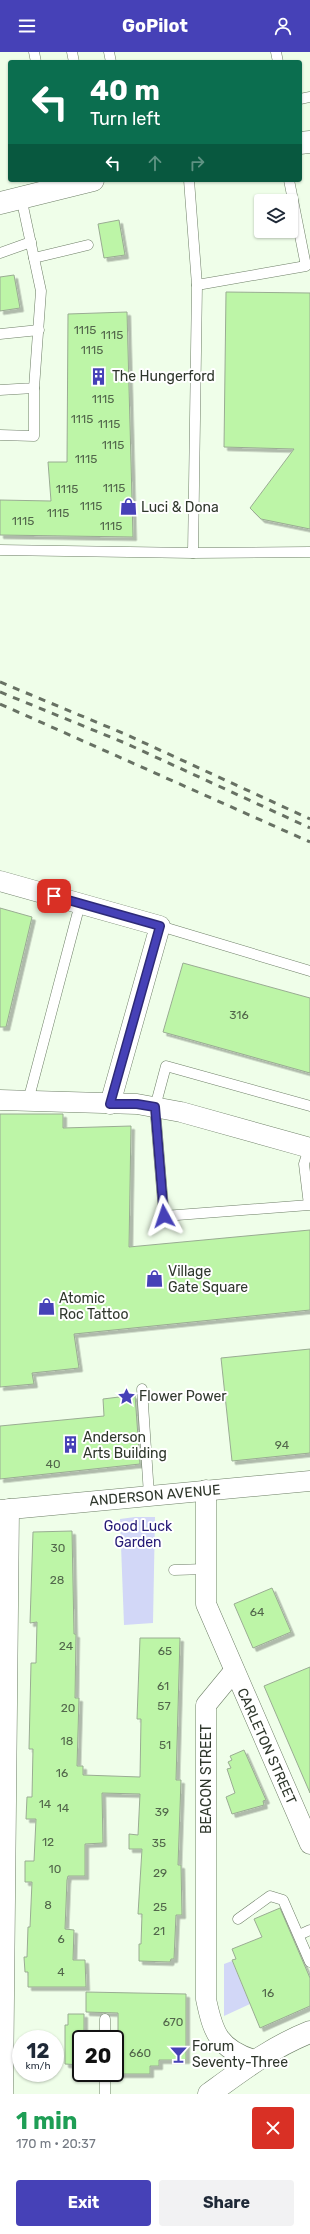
<!DOCTYPE html>
<meta charset="utf-8">
<style>
:root{--surface:#fff;--page:#f2f2f3;--text:#1f2937;--muted:#747a83;--accent:#4641b7}
body{margin:0;font-family:Rubik,sans-serif;background:var(--page);color:var(--text);height:100vh;display:flex;flex-direction:column;font-size:15px;white-space:nowrap}
*{box-sizing:border-box;margin:0}
p{font-size:13px;color:var(--muted)}
.icon{flex:none;width:22px;height:22px;fill:none;stroke:currentColor;stroke-width:2;stroke-linecap:round;stroke-linejoin:round}
.map{position:relative;height:2042px;overflow:hidden}
.details{display:flex;flex-direction:column;background:var(--surface);flex:1}
.details>*{flex:none}
.hud{position:absolute;left:8px;top:8px;width:294px;height:122px;border-radius:4px;box-shadow:0 1px 3px #0004;background:#0b6e4f;color:#fff;overflow:hidden}
.fabs{position:absolute;left:254px;top:142px;display:grid;gap:8px}
.fabs a{display:grid;place-items:center;width:44px;height:44px;border-radius:4px;background:var(--surface);box-shadow:0 1px 3px #0004;font-size:20px}
.speed{position:absolute;left:12px;top:1978px;display:flex;gap:8px;font-size:20px;font-weight:700;text-align:center}
.speed>*{display:grid;place-content:center;width:52px;height:52px;border-radius:50%;background:var(--surface);box-shadow:0 1px 3px #0004;line-height:1}
.speed small{font-size:10px;font-weight:400}
.speed .limit{border:2px solid #111;border-radius:6px;background:#fff;color:#111}
.pin{position:absolute;display:grid;place-items:center;width:34px;height:34px;color:#fff;margin:-17px;border-radius:8px;box-shadow:0 2px 6px #0006}
.me{position:absolute;width:44px;margin:-22px;rotate:355deg;stroke-linejoin:round;filter:drop-shadow(0 0 3px #0008)}
.turn{display:flex;align-items:center;gap:14px;height:84px;padding:0 16px;font-size:18px}
.turn .icon{width:52px;height:52px;stroke-width:2.5}
.turn b{display:block;font-size:28px;line-height:34px}
.lanes{display:flex;align-items:center;height:38px;padding:0 16px;background:#0003;justify-content:center;gap:20px;direction:ltr}
.lanes .off{opacity:.35}
.round{display:grid;place-items:center;flex:none;width:42px;height:42px;border-radius:4px;background:var(--page)}
.overview{display:flex;align-items:center;justify-content:space-between;height:68px;padding:0 16px}
h1{font-size:24px;font-weight:700;line-height:30px;color:#1e9e55}
.button{display:flex;gap:8px;margin-top:auto;padding:8px 16px}
.button a{flex:1;height:46px;border-radius:4px;background:var(--accent);color:#fff;font-size:16px;font-weight:700;line-height:46px;text-align:center}
.button a+a{background:var(--page);color:var(--text)}
header{display:flex;justify-content:space-between;align-items:center;height:52px;padding:0 16px;background:var(--accent);color:#fff;font-size:18px;font-weight:700}
.map>svg:first-child{display:block}
.green{fill:#d2d7f7}
.building{fill:#bdf5a7;stroke:#9aac93;filter:url(#shadow)}
.lines{fill:none;stroke-linecap:round;stroke-linejoin:round}
.service-casing{stroke:#6e7f67;stroke-width:11}
.minor-casing{stroke:#6e7f67;stroke-width:21}
.secondary-casing{stroke:#6e7f67;stroke-width:23}
.primary-casing{stroke:#6e7f67;stroke-width:23}
.service{stroke:#fff;stroke-width:10}
.minor{stroke:#fff;stroke-width:20}
.secondary{stroke:#fff;stroke-width:22}
.primary{stroke:#fff;stroke-width:22}
.rail{stroke:#677163;stroke-width:3;stroke-dasharray:7 7;stroke-linecap:butt}
.route-casing{stroke:#2e2a77;stroke-width:10}
.route{stroke:#4641b7;stroke-width:7}
.labels{text-anchor:middle;stroke-width:4;stroke-linejoin:round;paint-order:stroke}
.number-label{font-size:12px;fill:#52664b}
.poi-label{font-size:14px;fill:#2f372c;stroke:#fff;text-anchor:start}
.street-label{font-size:14px;fill:#2f372c;stroke:#fff}
.park-label{font-size:14px;fill:#241975;stroke:#fff}
</style>
<header><svg class="icon" aria-label="menu" viewBox="0 0 24 24"><path d="M4 6h16M4 12h16M4 18h16"/></svg>GoPilot<svg class="icon" aria-label="person" viewBox="0 0 24 24"><circle cx="12" cy="8" r="4"/><path d="M4 21q1-7 8-7t8 7"/></svg></header>
<div class="map">
<svg width="310" height="2042" viewBox="0 0 310 2042">
<defs>
<filter id="shadow"><feDropShadow dx="3.5" dy="3.5" stdDeviation="0" flood-color="#0004"/></filter>
</defs>
<rect width="100%" height="100%" fill="#effee9"/>
<!-- green -->
<g class="green">
<polygon points="135,1465 155,1465 153,1571 124,1573 120,1467"/>
<polygon points="232,1909 250,1952 224,1964 224,1912"/>
</g>
<!-- building -->
<g class="building">
<polygon points="119,168 125,203 104,206 98,172"/>
<polygon points="14,223 20,256 0,259 0,225"/>
<polygon points="226,240 310,241 310,477 261,467 250,456 294,397 224,395"/>
<polygon points="127,260 133,485 0,483 0,448 51,449 48,410 67,410 68,262"/>
<polygon points="0,856 32,865 6,975 0,975"/>
<polygon points="183,911 310,946 310,1021 163,980"/>
<polygon points="0,1062 63,1062 63,1076 131,1074 129,1195 310,1178 310,1258 74,1282 79,1316 32,1321 34,1332 0,1335"/>
<polygon points="310,1297 310,1401 232,1409 221,1306"/>
<polygon points="135,1343 140,1412 0,1427 0,1374 104,1364 103,1347"/>
<polygon points="72,1479 74,1582 76,1582 75,1646 79,1646 77,1714 83,1714 83,1723 140,1725 141,1667 137,1667 140,1586 180,1586 176,1728 181,1728 178,1813 181,1813 182,1863 176,1863 174,1907 171,1907 170,1910 139,1909 139,1892 141,1892 142,1862 138,1862 142,1797 129,1797 129,1782 138,1783 140,1742 102,1741 103,1791 85,1792 85,1824 68,1824 67,1828 65,1877 74,1878 73,1908 85,1908 86,1935 28,1935 28,1920 25,1920 24,1905 27,1905 28,1875 30,1875 32,1830 25,1830 25,1809 34,1809 36,1767 26,1767 27,1745 32,1745 33,1697 29,1697 31,1611 36,1611 37,1570 30,1571 33,1480"/>
<polygon points="272,1536 291,1580 253,1596 234,1552"/>
<polygon points="310,1615 310,1741 264,1634"/>
<polygon points="244,1698 266,1748 263,1749 264,1753 232,1762 226,1745 235,1741 227,1717 231,1716 228,1710 232,1708 230,1704"/>
<polygon points="280,1856 310,1926 310,1954 260,1976 232,1908 236,1907 232,1897 262,1885 254,1867"/>
<polygon points="86,1940 186,1942 186,2008 159,2008 159,2014 150,2014 150,2022 118,2022 118,1961 86,1960"/>
<polygon points="68,1962 84,1962 84,1987 81,1987 81,2013 65,2012 65,1973 68,1973"/>
</g>
<g class="lines">
<defs>
<g id="service">
<polyline points="34,0 36,10"/>
<polyline points="72,0 74,10"/>
<polyline points="109,0 111,10"/>
<polyline points="276,0 278,10"/>
<polyline points="300,47 310,45"/>
<polyline points="189,128 197,233 306,214 289,128"/>
<polyline points="0,201 31,190"/>
<polyline points="34,206 88,193"/>
<polyline points="0,282 39,278"/>
<polyline points="0,338 34,336 41,239 21,145"/>
<polyline points="0,383 34,384 34,336"/>
<polyline points="0,498 193,501 197,233"/>
<polyline points="193,501 310,500"/>
<polyline points="160,874 310,919"/>
<polyline points="28,1049 80,852"/>
<polyline points="310,1093 304,1112 309,1153 164,1164 155,1055 166,1014 310,1054"/>
<polyline points="142,1337 149,1443"/>
<polyline points="174,1518 206,1517"/>
<polyline points="238,1867 270,1844 283,1848 310,1910"/>
<polyline points="299,1883 310,1878"/>
<polyline points="105,1987 105,1967"/>
<polyline points="105,2042 105,2021"/>
</g>
<g id="minor">
<polyline points="0,829 160,874 110,1052"/>
<polyline points="0,1048 137,1052 181,1060 310,1096"/>
<polyline points="206,1438 206,1552 310,1792"/>
<polyline points="0,1458 310,1429"/>
<path d="M234,1619L206,1653V1947C213,1981 219,1997 254,2008"/>
<polyline points="3,2042 9,1457"/>
</g>
<path id="secondary" d="M209,2042C242,2018 272,1995 310,1980"/>
<g id="primary">
<polyline points="300,91 310,90"/>
<polyline points="0,151 93,128"/>
</g>
</defs>
<!-- service casing -->
<use href="#service" class="service-casing"/>
<!-- minor casing -->
<use href="#minor" class="minor-casing"/>
<!-- secondary casing -->
<use href="#secondary" class="secondary-casing"/>
<!-- primary casing -->
<use href="#primary" class="primary-casing"/>
<!-- service -->
<use href="#service" class="service"/>
<!-- minor -->
<use href="#minor" class="minor"/>
<!-- secondary -->
<use href="#secondary" class="secondary"/>
<!-- primary -->
<use href="#primary" class="primary"/>
<!-- rail -->
<g class="rail">
<polyline points="0,630 125,682 310,767"/>
<polyline points="0,640 125,691 310,776"/>
<polyline points="0,652 310,790"/>
</g>
</g>
<g class="lines">
<defs>
<polyline id="route" points="54,844 160,874 110,1052 137,1052 155,1055 164,1164"/>
</defs>
<!-- route casing -->
<use href="#route" class="route-casing"/>
<!-- route -->
<use href="#route" class="route"/>
</g>
<!-- icons -->
<defs>
<symbol id="building-bare" viewBox="-9 -9 18 18"><path d="M-4-6H4V6H1V3H-1V6H-4ZM-2.5-4.3h1.7v1.8h-1.7ZM.8-4.3h1.7v1.8H.8ZM-2.5-1h1.7V.8h-1.7ZM.8-1h1.7V.8H.8Z" fill="#4641b7" stroke="#fff" stroke-width="2.5" paint-order="stroke"/></symbol>
<symbol id="shop-bare" viewBox="-9 -9 18 18"><path d="M-5-2.5h2.3a2.7 3.5 0 0 1 5.4 0H5L5.5 6h-11ZM-1.5-2.5h3a1.5 2.3 0 0 0-3 0Z" fill="#4641b7" stroke="#fff" stroke-width="2.5" paint-order="stroke"/></symbol>
<symbol id="sight-bare" viewBox="-9 -9 18 18"><path d="M0-6L1.8-2.2L6-1.7L2.9 1.2L3.7 5.4L0 3.3L-3.7 5.4L-2.9 1.2L-6-1.7L-1.8-2.2Z" fill="#4641b7" stroke="#fff" stroke-width="2.5" paint-order="stroke"/></symbol>
<symbol id="bar-bare" viewBox="-9 -9 18 18"><path d="M-6-5H6L.8 .8V4.5H3.5V6h-7V4.5H-.8V.8Z" fill="#4641b7" stroke="#fff" stroke-width="2.5" paint-order="stroke"/></symbol>
</defs>
<g fill-rule="evenodd">
<use href="#building-bare" x="86" y="312" width="25" height="25"/>
<use href="#shop-bare" x="116" y="442" width="25" height="25"/>
<use href="#shop-bare" x="142" y="1214" width="25" height="25"/>
<use href="#shop-bare" x="34" y="1242" width="25" height="25"/>
<use href="#sight-bare" x="114" y="1332" width="25" height="25"/>
<use href="#building-bare" x="58" y="1380" width="25" height="25"/>
<use href="#bar-bare" x="166" y="1990" width="25" height="25"/>
</g>
<g class="labels">
<!-- number labels -->
<g class="number-label">
<text x="85" y="282">1115</text>
<text x="112" y="287">1115</text>
<text x="92" y="302">1115</text>
<text x="103" y="351">1115</text>
<text x="82" y="371">1115</text>
<text x="109" y="376">1115</text>
<text x="113" y="397">1115</text>
<text x="86" y="411">1115</text>
<text x="114" y="440">1115</text>
<text x="67" y="441">1115</text>
<text x="91" y="458">1115</text>
<text x="58" y="465">1115</text>
<text x="23" y="473">1115</text>
<text x="111" y="478">1115</text>
<text x="239" y="967">316</text>
<text x="282" y="1397">94</text>
<text x="53" y="1416">40</text>
<text x="58" y="1500">30</text>
<text x="57" y="1532">28</text>
<text x="257" y="1564">64</text>
<text x="66" y="1598">24</text>
<text x="165" y="1603">65</text>
<text x="163" y="1638">61</text>
<text x="164" y="1658">57</text>
<text x="68" y="1660">20</text>
<text x="67" y="1693">18</text>
<text x="165" y="1697">51</text>
<text x="62" y="1725">16</text>
<text x="45" y="1756">14</text>
<text x="63" y="1760">14</text>
<text x="162" y="1764">39</text>
<text x="48" y="1794">12</text>
<text x="159" y="1795">35</text>
<text x="55" y="1821">10</text>
<text x="160" y="1825">29</text>
<text x="48" y="1857">8</text>
<text x="160" y="1859">25</text>
<text x="159" y="1883">21</text>
<text x="61" y="1891">6</text>
<text x="61" y="1924">4</text>
<text x="268" y="1945">16</text>
<text x="173" y="1974">670</text>
<text x="140" y="2005">660</text>
</g>
<!-- poi labels -->
<g class="poi-label">
<text x="112" y="329">The Hungerford</text>
<text x="141" y="460">Luci &amp; Dona</text>
<text x="168" y="1224">Village<tspan x="168" dy="16">Gate Square</tspan></text>
<text x="59" y="1251">Atomic<tspan x="59" dy="16">Roc Tattoo</tspan></text>
<text x="139" y="1349">Flower Power</text>
<text x="83" y="1390">Anderson<tspan x="83" dy="16">Arts Building</tspan></text>
<text x="192" y="1999">Forum<tspan x="192" dy="16">Seventy-Three</tspan></text>
</g>
<!-- street labels -->
<g class="street-label">
<text transform="translate(155 1443) rotate(-5)" y="5">ANDERSON AVENUE</text>
<text transform="translate(267 1694) rotate(66)" y="5">CARLETON STREET</text>
<text transform="translate(206 1727) rotate(-90)" y="5">BEACON STREET</text>
</g>
<!-- park labels -->
<g class="park-label">
<text x="138" y="1479">Good Luck<tspan x="138" dy="16">Garden</tspan></text>
</g>
</g>
</svg>
<div class="fabs">
<a><svg class="icon" aria-label="layers" viewBox="0 0 24 24"><path d="M12 4l9 5-9 5-9-5zM3 14l9 5 9-5"/></svg></a>
</div>
<div class="speed"><div>12<small>km/h</small></div><div class="limit">20</div></div>
<div class="pin" style="left:54px;top:844px;background:#d93025"><svg class="icon" aria-label="arrive" viewBox="0 0 24 24"><path d="M6 21V4h12l-3 4 3 4H6"/></svg></div>
<svg class="me" style="left:164px;top:1164px" viewBox="-20 -20 40 40"><path d="M0-17L14 15 0 8-14 15z" fill="#4641b7" stroke="#fff" stroke-width="4"/></svg>
<div class="hud">
<div class="turn"><svg class="icon" aria-label="left" viewBox="0 0 24 24"><path d="M17 20v-9H6M10 6l-5 5 5 5"/></svg><div><b>40 m</b>Turn left</div></div>
<div class="lanes"><svg class="icon" aria-label="left" viewBox="0 0 24 24"><path d="M17 20v-9H6M10 6l-5 5 5 5"/></svg><svg class="icon off" aria-label="ahead" viewBox="0 0 24 24"><path d="M12 20V5M6 11l6-6 6 6"/></svg><svg class="icon off" aria-label="right" viewBox="0 0 24 24"><path d="M7 20v-9h11M14 6l5 5-5 5"/></svg></div>
</div>
</div>
<section class="details">
<div class="overview"><div><h1>1 min</h1><p>170 m · 20:37</p></div><a class="round" style="background:#d93025;color:#fff"><svg class="icon" aria-label="close" viewBox="0 0 24 24"><path d="M6 6l12 12M18 6L6 18"/></svg></a></div>
<div class="button"><a>Exit</a><a>Share</a></div>
</section>
